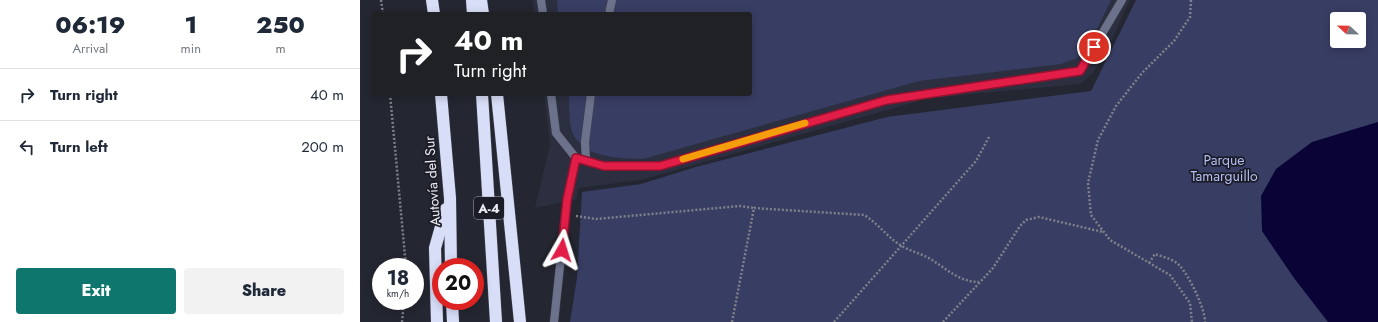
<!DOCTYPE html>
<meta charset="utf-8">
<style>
:root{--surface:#fff;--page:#f2f2f3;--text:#1f2937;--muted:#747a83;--line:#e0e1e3;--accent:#0f766e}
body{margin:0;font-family:Jost,sans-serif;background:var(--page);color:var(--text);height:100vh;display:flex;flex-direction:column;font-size:15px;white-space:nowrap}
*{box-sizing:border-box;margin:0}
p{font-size:13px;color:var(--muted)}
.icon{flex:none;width:22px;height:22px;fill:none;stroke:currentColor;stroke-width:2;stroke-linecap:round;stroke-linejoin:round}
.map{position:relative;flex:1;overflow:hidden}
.panel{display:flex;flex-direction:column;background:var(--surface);width:360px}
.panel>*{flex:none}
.banner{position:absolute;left:12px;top:12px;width:380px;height:84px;border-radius:4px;box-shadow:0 2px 10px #0003;background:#202124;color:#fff;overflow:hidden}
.needle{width:26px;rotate:292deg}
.fabs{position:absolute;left:970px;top:12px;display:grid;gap:8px}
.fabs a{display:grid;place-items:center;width:36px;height:36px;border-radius:4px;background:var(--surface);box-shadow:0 2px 10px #0003;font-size:20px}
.speed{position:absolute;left:12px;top:258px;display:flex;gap:8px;font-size:20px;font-weight:700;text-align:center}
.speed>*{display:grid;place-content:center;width:52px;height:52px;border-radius:50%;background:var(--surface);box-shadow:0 2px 10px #0003;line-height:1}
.speed small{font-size:10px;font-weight:400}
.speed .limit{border:6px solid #d22;background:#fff;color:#111}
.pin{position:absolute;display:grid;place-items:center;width:34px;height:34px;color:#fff;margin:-17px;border:2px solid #fff;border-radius:50%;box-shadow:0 1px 4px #0007}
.me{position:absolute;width:44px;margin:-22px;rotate:6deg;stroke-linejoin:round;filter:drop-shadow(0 0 3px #0008)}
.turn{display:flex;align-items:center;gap:14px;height:84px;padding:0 16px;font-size:18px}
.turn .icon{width:52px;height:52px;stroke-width:2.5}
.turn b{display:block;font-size:28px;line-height:34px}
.eta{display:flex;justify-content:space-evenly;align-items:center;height:68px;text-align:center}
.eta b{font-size:24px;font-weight:800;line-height:28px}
.action{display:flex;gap:8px;margin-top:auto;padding:8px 16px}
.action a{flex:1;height:46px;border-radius:4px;background:var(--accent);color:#fff;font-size:16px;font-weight:800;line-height:46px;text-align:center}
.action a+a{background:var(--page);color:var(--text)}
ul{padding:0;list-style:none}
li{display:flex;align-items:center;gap:12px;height:52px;padding:0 16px;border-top:1px solid var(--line)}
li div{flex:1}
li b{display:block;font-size:15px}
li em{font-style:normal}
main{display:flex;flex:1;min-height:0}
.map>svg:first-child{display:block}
.built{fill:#2c2f3f}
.green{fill:#383d63;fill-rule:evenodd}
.water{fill:#0a0335}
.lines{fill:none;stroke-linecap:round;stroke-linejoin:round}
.service-casing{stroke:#40424c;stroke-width:9}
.motorway-casing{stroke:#40424c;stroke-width:13}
.path{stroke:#7f818a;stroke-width:2.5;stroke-dasharray:2 2;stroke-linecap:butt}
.service{stroke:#6d728c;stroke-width:8}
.motorway{stroke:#d9def8;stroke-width:12}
.route-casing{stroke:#92132f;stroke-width:10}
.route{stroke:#e11d48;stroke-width:7}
.slow{stroke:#f59e0b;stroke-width:7}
.labels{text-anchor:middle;stroke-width:3.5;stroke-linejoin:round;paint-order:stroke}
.shield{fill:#1b1c27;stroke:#adaeb6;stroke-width:1}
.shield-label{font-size:13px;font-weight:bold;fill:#ebecf3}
.park-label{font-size:14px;fill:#b6bff2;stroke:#1b1c27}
.street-label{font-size:14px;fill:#ebecf3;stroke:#1b1c27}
</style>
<main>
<section class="panel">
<div class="eta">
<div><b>06:19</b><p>Arrival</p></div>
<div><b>1</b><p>min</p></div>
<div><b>250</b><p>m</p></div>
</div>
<ul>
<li><svg class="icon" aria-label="right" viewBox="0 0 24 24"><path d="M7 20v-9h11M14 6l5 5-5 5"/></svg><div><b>Turn right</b></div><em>40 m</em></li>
<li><svg class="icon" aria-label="left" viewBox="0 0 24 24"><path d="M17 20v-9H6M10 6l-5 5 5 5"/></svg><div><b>Turn left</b></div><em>200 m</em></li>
</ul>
<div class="action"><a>Exit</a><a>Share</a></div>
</section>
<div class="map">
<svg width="1018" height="322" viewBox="0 0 1018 322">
<rect width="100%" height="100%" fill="#242631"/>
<!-- built -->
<polygon class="built" points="173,0 770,0 746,52 733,73 720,84 602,95 566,99 281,180 218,188 217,199 175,208 190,144 184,94 390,94 390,14 174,14"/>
<!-- green -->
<g class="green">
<path d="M197,0H751L739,25L717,58L701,64L559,81L283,159C259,158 226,159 213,134C209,127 209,103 209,94H390V14H198Z"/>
<path d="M776,0H1018V322H210L217,278L222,192L281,184L336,167L527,117L731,91ZM977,19H999V41H977Z"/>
</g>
<!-- water -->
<polygon class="water" points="1018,122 1018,322 968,322 934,278 902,231 901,196 916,169 952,142"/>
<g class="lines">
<defs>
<g id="service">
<polyline points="181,0 183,14"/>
<polyline points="249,14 252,0"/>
<polyline points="191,94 196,133 216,158 244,166 300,166 527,100 720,71 762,0"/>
<polyline points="226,161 225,142 231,94"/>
<polyline points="194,322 207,200 216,158"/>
</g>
<g id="motorway">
<polyline points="72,0 74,14"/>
<polyline points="112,0 113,14"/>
<polyline points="121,0 123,14"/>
<polyline points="81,94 90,198 91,267"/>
<polyline points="122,94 136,322"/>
<polyline points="137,94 160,322"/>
<polyline points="92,301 93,322"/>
<polyline points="77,322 75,248 86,209"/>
</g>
</defs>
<!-- service casing -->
<use href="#service" class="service-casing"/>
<!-- motorway casing -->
<use href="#motorway" class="motorway-casing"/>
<!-- path -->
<g class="path">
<polyline points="21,0 23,14"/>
<polyline points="831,0 830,17 814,41 782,73 756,106 738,140 728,183 731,215 750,240 810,275 830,303 832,322"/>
<polyline points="30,94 46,267"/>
<polyline points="216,216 236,219 380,206 394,208"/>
<path d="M789,263L795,254C803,257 814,259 820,266C829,276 845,308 845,322"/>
<polyline points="42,322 44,301"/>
<path d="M372,322L394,208L504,215C519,224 529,239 542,246C550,251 559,253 567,257C585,267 598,282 619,282"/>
<polyline points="474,322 616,161 629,137"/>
<polyline points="583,322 633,268 660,226 666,220 679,217 743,232"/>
</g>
<!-- service -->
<use href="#service" class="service"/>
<!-- motorway -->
<use href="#motorway" class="motorway"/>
</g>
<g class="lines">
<defs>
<polyline id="route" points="202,250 207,200 216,158 244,166 300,166 527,100 720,71 734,47"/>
</defs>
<!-- route casing -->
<use href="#route" class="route-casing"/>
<!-- route -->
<use href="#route" class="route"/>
<!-- slow -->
<polyline class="slow" points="323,159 445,123"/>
</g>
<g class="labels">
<!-- shield labels -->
<rect class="shield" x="114" y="197" width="30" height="22" rx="3"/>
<g class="shield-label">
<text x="129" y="213">A-4</text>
</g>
<!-- park labels -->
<g class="park-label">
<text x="864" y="165">Parque<tspan x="864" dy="16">Tamarguillo</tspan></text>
</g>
<!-- street labels -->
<g class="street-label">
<text transform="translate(72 181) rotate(-94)" y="5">Autovía del Sur</text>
</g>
</g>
</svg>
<div class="fabs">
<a><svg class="needle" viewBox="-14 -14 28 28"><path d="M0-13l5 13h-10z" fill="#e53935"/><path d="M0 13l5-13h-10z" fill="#747a83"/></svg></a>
</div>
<div class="speed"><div>18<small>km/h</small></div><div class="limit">20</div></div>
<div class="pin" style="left:734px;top:47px;background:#d93025"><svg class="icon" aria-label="arrive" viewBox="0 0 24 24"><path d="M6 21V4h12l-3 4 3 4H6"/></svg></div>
<svg class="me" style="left:202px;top:250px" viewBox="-20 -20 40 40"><path d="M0-17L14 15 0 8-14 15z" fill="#e11d48" stroke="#fff" stroke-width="4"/></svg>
<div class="banner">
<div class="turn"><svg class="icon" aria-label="right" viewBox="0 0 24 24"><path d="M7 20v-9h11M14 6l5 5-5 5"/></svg><div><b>40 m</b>Turn right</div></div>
</div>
</div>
</main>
